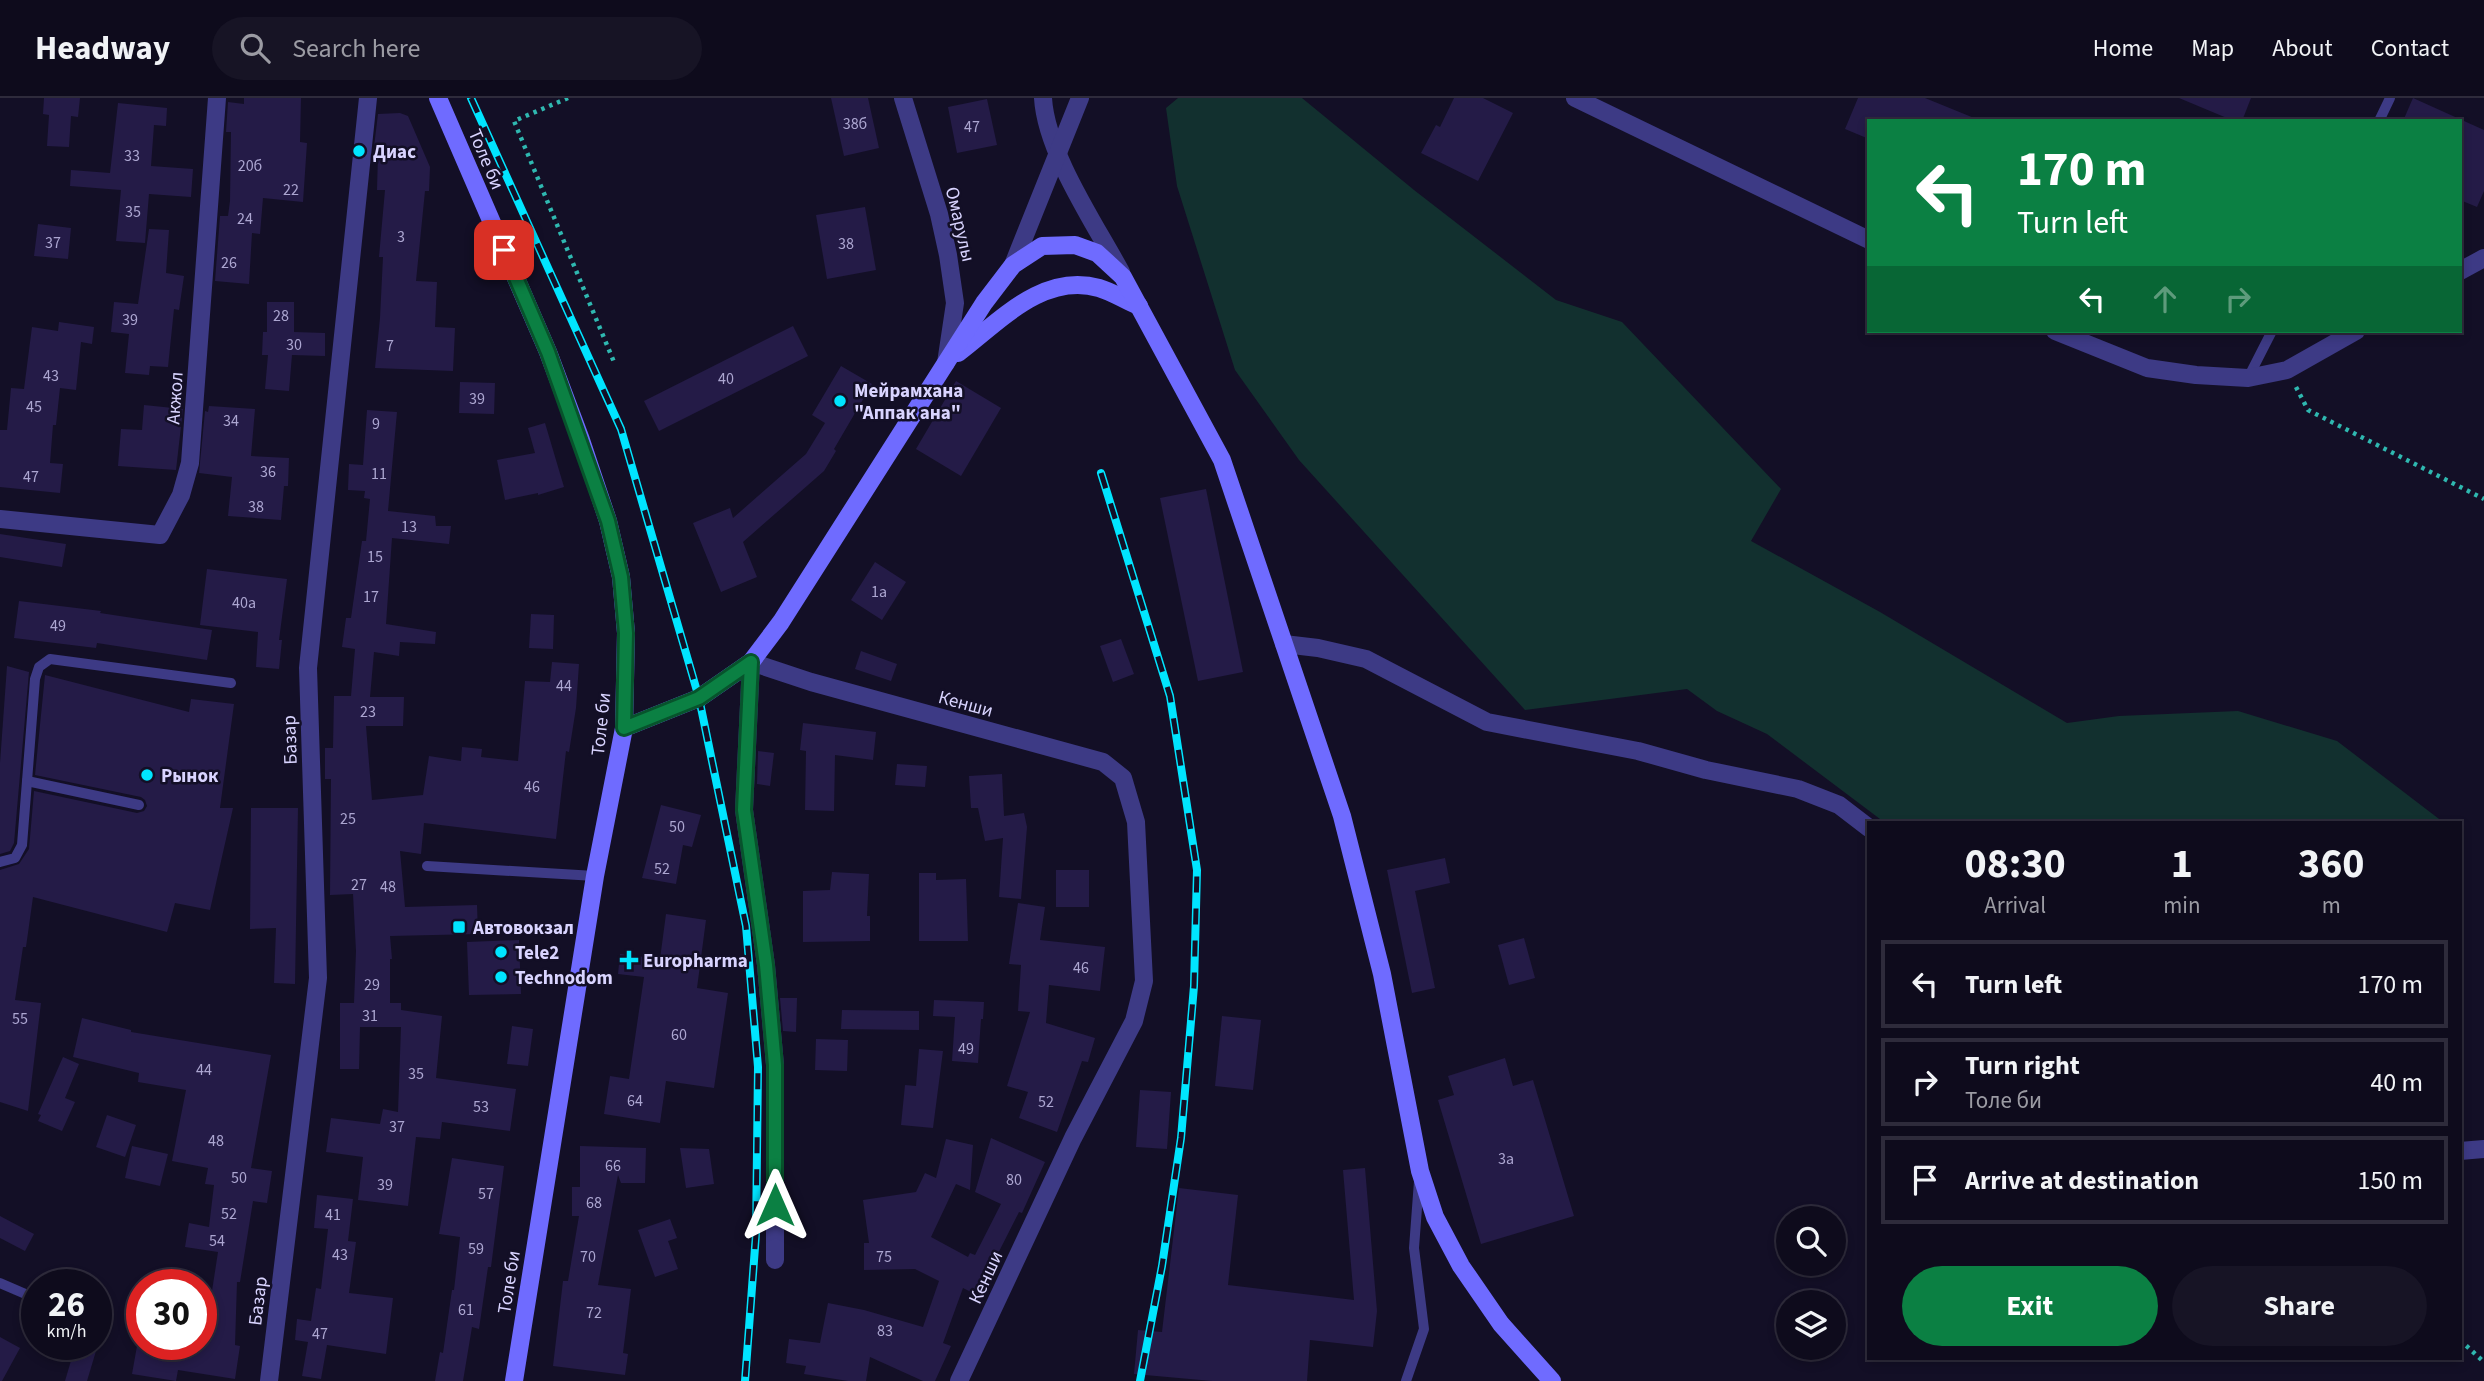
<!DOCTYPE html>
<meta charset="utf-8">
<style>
:root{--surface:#0e0b1c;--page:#171425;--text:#f1f3f6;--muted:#9b9ba3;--line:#2e2b3b;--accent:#0b8043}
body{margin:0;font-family:"Source Sans 3",sans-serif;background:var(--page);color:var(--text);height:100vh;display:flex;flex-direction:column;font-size:26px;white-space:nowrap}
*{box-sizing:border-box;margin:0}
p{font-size:23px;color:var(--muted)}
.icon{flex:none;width:38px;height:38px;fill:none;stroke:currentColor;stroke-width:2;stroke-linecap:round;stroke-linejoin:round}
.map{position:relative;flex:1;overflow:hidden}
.details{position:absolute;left:1867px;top:723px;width:595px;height:539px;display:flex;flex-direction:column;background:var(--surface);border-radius:0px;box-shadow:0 4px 10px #0003,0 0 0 2px var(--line)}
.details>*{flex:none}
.top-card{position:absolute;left:1867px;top:21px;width:595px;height:214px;border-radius:0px;box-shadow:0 4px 10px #0003,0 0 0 2px var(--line);background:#0b8043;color:#fff;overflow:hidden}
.controls{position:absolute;left:1776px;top:1108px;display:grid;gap:14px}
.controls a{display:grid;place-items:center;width:70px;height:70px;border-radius:50%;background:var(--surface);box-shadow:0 4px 10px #0003,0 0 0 2px var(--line);font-size:35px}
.speed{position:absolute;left:21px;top:1171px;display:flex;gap:14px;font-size:35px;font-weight:700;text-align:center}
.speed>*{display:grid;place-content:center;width:91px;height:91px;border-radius:50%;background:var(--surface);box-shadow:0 4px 10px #0003,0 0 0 2px var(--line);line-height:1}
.speed small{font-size:18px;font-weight:400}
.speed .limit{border:10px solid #d22;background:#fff;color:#111}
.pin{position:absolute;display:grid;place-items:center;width:60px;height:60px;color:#fff;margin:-30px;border-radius:14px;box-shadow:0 4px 10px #0006}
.me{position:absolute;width:77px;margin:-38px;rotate:0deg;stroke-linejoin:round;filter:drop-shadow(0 0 5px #0008)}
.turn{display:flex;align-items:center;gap:24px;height:147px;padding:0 35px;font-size:32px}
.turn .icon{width:91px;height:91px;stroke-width:2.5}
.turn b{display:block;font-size:49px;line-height:60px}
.lanes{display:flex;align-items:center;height:66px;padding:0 35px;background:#0003;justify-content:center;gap:35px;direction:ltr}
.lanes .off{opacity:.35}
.eta{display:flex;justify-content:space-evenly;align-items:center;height:119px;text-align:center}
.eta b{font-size:42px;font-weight:700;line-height:49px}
.cta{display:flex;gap:14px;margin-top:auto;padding:14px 35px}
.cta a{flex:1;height:80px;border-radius:42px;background:var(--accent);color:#fff;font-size:28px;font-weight:700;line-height:80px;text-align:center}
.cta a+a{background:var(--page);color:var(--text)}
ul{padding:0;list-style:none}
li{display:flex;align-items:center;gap:21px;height:88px;margin:0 14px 10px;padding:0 21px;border:4px solid var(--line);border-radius:0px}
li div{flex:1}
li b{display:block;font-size:26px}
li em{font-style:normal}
header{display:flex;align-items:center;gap:42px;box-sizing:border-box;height:98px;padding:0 35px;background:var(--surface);border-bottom:2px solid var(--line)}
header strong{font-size:33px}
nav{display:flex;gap:38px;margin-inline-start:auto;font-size:24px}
.search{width:490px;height:63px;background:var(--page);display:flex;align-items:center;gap:18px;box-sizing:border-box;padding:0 24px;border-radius:38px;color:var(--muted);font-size:26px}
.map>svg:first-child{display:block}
.green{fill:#12302f}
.building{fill:#241b47}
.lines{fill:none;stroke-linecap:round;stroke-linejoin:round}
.path{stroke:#2fb8b0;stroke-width:4.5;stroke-dasharray:3.5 5;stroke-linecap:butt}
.lane{stroke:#3d3a85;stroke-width:10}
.street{stroke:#3d3a85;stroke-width:18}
.secondary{stroke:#6f6bff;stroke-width:18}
.rail-casing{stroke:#00e5ff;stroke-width:8}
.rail{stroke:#130f26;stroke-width:5;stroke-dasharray:16;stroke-linecap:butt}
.route-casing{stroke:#07532c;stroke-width:18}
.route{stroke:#0b8043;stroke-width:12}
.poi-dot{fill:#00e5ff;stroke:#130f26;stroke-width:2.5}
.labels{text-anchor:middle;stroke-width:5;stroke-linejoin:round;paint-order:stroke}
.number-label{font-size:16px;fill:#aca6d1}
.poi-label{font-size:19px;font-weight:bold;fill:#d9d4ff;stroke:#130f26;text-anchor:start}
.street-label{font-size:19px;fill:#d9d4ff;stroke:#130f26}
</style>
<header>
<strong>Headway</strong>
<div class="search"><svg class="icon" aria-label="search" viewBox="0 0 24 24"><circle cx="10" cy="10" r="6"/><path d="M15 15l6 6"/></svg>Search here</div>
<nav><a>Home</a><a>Map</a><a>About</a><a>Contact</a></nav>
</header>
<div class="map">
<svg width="2484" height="1283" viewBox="0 0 2484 1283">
<rect width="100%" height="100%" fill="#130f26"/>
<!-- green -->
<polygon class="green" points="1178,0 1302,0 1414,92 1556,202 1622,224 1781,391 1751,443 1880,514 2067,625 2119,618 2238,613 2337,643 2443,724 1884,724 1767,636 1717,613 1687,591 1525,612 1299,362 1235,272 1177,88 1166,10"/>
<!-- building -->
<g class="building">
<polygon points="44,0 80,0 78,19 71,18 69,49 47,48 49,17 43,16"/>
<polygon points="244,0 301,0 300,44 307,45 303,104 263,100 260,136 252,135 249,186 215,183 220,118 228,118 230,103 231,34 226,34 228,4 244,6"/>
<polygon points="831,0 868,0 879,50 844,58"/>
<polygon points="1454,0 1483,0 1513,15 1478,83 1421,55 1436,27 1440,29"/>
<polygon points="1858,0 1925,0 1979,22 1869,23 1869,41 1845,31"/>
<polygon points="2179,0 2251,0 2242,23 2234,23"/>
<polygon points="2413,0 2484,32 2484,93 2477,109 2460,102 2460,23 2403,23"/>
<polygon points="987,1 997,47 957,55 948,9"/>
<polygon points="118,5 167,10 166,28 154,27 151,68 193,71 191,99 149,96 145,145 116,143 121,92 70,88 71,72 110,75"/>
<polygon points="400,15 408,18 430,69 429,93 425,93 416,183 437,184 435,229 455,230 453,273 375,270 380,220 383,159 379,159 385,92 377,92 378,56 373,57 378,16"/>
<polygon points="865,109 876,172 827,181 816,117"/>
<polygon points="38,126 71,130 68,161 34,158"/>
<polygon points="149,131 169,132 166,175 184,178 179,212 174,211 168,269 150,268 149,277 125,275 129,236 111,234 114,204 138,206"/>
<polygon points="267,204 294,204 294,234 325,235 325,258 292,257 289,293 265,291 268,257 262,257 263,234 267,234"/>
<polygon points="59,224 94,229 92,246 81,244 76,292 60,290 56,327 53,327 50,365 63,366 60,395 0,389 0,332 7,332 11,290 24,291 32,229 58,233"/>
<polygon points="793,228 808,258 659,333 644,303"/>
<polygon points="841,268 872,286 834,351 836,353 824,373 743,444 757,479 721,494 693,425 730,410 733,420 806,356 825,325 812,317"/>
<polygon points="956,283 1001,310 961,378 916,351"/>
<polygon points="460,284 495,285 494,316 459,315"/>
<polygon points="144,307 183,311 176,372 118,368 121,331 142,332"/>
<polygon points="209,308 255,311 251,358 289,360 288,388 284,388 281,422 228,418 232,379 199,375 205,313 208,314"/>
<polygon points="367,312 397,314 388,413 435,418 436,428 451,428 449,446 392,440 386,526 436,534 435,546 400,544 399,558 374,554 370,599 404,599 403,628 366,628 372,702 423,697 429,658 461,663 462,649 482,651 481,659 518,663 525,583 550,584 552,564 579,566 576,610 569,654 566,653 556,741 424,725 421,756 400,753 405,809 477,807 478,836 390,838 392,861 390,861 390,905 401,905 401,912 442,918 436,980 516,991 510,1033 442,1024 440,1041 416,1039 408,1108 358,1102 363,1059 326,1054 331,1020 380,1026 383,1011 398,1014 401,929 360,929 359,971 340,971 340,905 354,905 356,853 353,796 330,797 331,681 325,681 325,650 333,650 334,598 351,598 355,551 342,549 346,520 351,520 362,443 366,443 370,401 364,400 365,393 348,392 349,366 363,367"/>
<polygon points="545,325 564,389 538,397 538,395 505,402 497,362 535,355 528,330"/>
<polygon points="1206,391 1243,574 1198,583 1160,400"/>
<polygon points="0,436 66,446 62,469 0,459"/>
<polygon points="875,464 906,484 882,522 851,502"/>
<polygon points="207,471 287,481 279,542 282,542 279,571 256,569 258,534 200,527"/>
<polygon points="19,503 101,513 100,515 212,532 207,562 97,545 96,550 14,540"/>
<polygon points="531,516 554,517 553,551 529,550"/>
<polygon points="1121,541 1134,576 1113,584 1100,548"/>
<polygon points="861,553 897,566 891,583 855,571"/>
<polygon points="7,568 29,574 14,745 10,753 0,756 0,665"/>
<polygon points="45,577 189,614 191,601 234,606 220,710 233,710 210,812 175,805 167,834 33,799 26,849 23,849 15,902 41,905 28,1013 0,1004 0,772 19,766 29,751 34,693 137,715 144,713 147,708 145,702 141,699 35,677"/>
<polygon points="803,625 876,634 873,662 835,657 834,713 805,712 806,653 800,652"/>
<polygon points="758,653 774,655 770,688 757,686"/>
<polygon points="897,666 927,668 925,689 895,687"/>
<polygon points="1002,676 1004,718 1024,715 1027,729 1021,801 999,799 1003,740 985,743 978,710 971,710 969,678"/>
<polygon points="661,707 701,717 692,749 683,747 676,786 642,780"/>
<polygon points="251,710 298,710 295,886 274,885 276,830 250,831"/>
<polygon points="1445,760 1450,785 1415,793 1435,890 1412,895 1387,772"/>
<rect x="1056" y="772" width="33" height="37"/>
<polygon points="832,774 869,776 867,818 870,818 870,843 803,844 803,793 830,792"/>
<polygon points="919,775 936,775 936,782 966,781 968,843 919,843"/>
<polygon points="1018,805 1045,809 1040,842 1105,849 1100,893 1049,887 1046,925 1095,940 1088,964 1082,963 1057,1034 1019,1020 1028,994 1007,988 1030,914 1018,913 1021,867 1009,866"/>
<polygon points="666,816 706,822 697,890 728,895 714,990 666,983 660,1025 604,1016 610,978 629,981 644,879 618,876 620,856 660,861"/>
<polygon points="1524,840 1535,880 1509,887 1498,847"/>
<polygon points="519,842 521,896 469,897 467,844"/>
<polygon points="780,900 797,900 796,934 783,933"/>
<polygon points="934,902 984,904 983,921 981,921 978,965 952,963 955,919 933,918"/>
<polygon points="842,912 919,913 919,932 841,931"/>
<polygon points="1222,918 1261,922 1253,992 1215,988"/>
<polygon points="82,920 131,932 131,934 271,957 251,1070 272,1073 267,1105 253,1103 240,1184 237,1184 235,1247 240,1248 235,1281 178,1272 176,1283 132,1276 137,1248 194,1257 195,1246 201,1246 201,1193 212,1193 218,1154 185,1149 189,1125 209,1129 214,1087 205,1086 208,1070 172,1063 186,992 138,984 139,975 73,959"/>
<polygon points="512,928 533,931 528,968 507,966"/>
<polygon points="816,941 848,942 847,973 815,972"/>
<polygon points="919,951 943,953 933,1030 901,1027 905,987 916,988"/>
<polygon points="63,959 79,966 65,1000 75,1004 62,1033 38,1023 41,1017 38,1016"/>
<polygon points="1505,960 1513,988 1533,982 1574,1118 1481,1146 1438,1002 1454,997 1448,978"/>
<polygon points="1140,992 1171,994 1167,1051 1136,1049"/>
<polygon points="107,1017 136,1027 125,1059 96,1049"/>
<polygon points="991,1040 1045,1064 1022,1115 1019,1114 977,1197 963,1190 943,1245 951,1248 935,1283 923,1283 870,1259 866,1283 848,1283 804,1276 806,1268 786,1265 789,1241 820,1245 828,1205 864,1212 923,1229 939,1183 915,1171 864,1172 864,1145 869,1145 863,1102 916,1094 925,1075 936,1080 946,1041 973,1047 970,1092 956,1086 931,1139 968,1159 970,1155 975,1157 1001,1106 975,1094"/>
<polygon points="132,1048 168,1056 160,1088 125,1080"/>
<polygon points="580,1048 646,1050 645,1085 621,1085 618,1077 598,1187 631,1191 623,1255 628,1256 625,1277 553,1268 563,1183 568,1183 579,1118 572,1118 572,1089 580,1089"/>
<polygon points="680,1050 709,1051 714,1086 686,1090"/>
<polygon points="452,1060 504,1068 491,1169 488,1169 479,1231 472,1229 463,1283 435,1283 440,1254 443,1255 452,1192 454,1192 460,1139 439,1136"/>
<polygon points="1365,1070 1377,1213 1373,1249 1310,1242 1307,1283 1212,1283 1134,1276 1138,1232 1162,1234 1179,1090 1238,1097 1228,1187 1354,1202 1343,1072"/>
<polygon points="317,1097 353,1101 348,1143 356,1144 349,1195 393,1200 386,1256 327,1247 321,1281 302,1278 308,1244 295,1242 297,1221 311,1223 316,1190 321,1191 328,1131 314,1130"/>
<polygon points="0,1118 34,1136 25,1153 0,1140"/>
<polygon points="670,1121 677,1140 668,1143 678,1171 655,1179 638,1132"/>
<polygon points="0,1239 20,1250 2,1283 0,1283"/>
<polygon points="75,1249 96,1253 87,1283 65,1283"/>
</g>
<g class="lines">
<!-- path -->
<g class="path">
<polyline points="568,0 514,23 614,264"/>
<polyline points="2296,289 2308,312 2484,401"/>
<polyline points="2460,1242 2484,1264"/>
</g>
<!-- lane -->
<g class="lane">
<polyline points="2379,23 2390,0"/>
<polyline points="2248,280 2272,233"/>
<polyline points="27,683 139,707"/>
<polyline points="0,764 15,760 22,747 35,581 39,569 50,561 231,585"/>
<polyline points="427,768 595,778"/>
<polyline points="0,1185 37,1201"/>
<polyline points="1406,1283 1424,1231 1414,1150 1419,1083"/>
</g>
<!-- street -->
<g class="street">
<polyline points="903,0 939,116 948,157 955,205 946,265"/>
<path d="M1043,0C1046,54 1095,126 1121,174"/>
<polyline points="1575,0 1869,142"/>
<polyline points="1013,167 1080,0"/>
<polyline points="2460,173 2484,160"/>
<polyline points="2055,233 2147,270 2196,277 2248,280 2287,272 2356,233"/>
<polyline points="0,421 160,437 181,397 190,365 217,0"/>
<polyline points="1284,546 1318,550 1366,561 1487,624 1638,653 1706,672 1798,691 1839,707 1869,730"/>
<polyline points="2460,1053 2484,1051"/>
<polyline points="775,1162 775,967 766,867 744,712 751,564 811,584 1103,664 1123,680 1136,724 1144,883 1134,923 1073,1040 959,1283"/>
<polyline points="269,1283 318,880 308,570 368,0"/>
</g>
<!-- secondary -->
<g class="secondary">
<polyline points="438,0 548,254 581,342 608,423 621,479 626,535 624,630 595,778 514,1283"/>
<path d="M958,255C999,224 1043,174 1099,190C1113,194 1126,203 1139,208"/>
<polyline points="624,630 699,600 751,564 781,524 984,205 1013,167 1042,148 1075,147 1097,155 1123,179 1222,362 1342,718 1382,876 1420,1073 1435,1119 1461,1168 1501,1226 1552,1283"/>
</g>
<defs>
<g id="rail">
<polyline points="471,0 621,331 699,600 746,828 758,969 756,1136 745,1283"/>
<polyline points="1101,375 1170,598 1197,772 1194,888 1181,1040 1162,1168 1140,1283"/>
</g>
</defs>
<!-- rail casing -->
<use href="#rail" class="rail-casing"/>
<!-- rail -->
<use href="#rail" class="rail"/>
</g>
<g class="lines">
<defs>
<polyline id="route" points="504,152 548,254 608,423 621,479 626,535 624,630 699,600 751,564 744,712 766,867 775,967 775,1107"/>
</defs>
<!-- route casing -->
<use href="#route" class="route-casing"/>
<!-- route -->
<use href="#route" class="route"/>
</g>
<!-- markers -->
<g class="poi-dot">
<circle cx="359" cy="53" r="7"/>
<circle cx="840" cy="303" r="7"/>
<circle cx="147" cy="677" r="7"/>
<rect x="452" y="822" width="14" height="14" rx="3.5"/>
<circle cx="501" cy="854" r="7"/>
<path d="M625.5 851.5h7v7h7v7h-7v7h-7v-7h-7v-7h7z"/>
<circle cx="501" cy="879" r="7"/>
</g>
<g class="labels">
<!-- number labels -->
<g class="number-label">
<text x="855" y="31">38б</text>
<text x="972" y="34">47</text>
<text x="132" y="63">33</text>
<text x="250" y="73">20б</text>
<text x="291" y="97">22</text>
<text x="133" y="119">35</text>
<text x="245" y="126">24</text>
<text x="401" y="144">3</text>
<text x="53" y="150">37</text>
<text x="846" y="151">38</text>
<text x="229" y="170">26</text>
<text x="281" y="223">28</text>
<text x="130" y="227">39</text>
<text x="294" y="252">30</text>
<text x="390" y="253">7</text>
<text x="51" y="283">43</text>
<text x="726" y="286">40</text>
<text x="477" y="306">39</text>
<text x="34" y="314">45</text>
<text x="231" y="328">34</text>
<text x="376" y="331">9</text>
<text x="268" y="379">36</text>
<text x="379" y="381">11</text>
<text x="31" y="384">47</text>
<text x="256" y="414">38</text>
<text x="409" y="434">13</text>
<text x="375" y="464">15</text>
<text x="879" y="499">1а</text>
<text x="371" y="504">17</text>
<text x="244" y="510">40а</text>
<text x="58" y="533">49</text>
<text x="564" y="593">44</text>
<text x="368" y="619">23</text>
<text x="532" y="694">46</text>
<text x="348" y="726">25</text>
<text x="677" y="734">50</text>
<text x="662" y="776">52</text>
<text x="359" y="792">27</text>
<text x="388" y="794">48</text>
<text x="1081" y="875">46</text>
<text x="372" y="892">29</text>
<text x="370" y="923">31</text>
<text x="20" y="926">55</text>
<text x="679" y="942">60</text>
<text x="966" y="956">49</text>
<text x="204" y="977">44</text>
<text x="416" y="981">35</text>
<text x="635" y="1008">64</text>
<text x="1046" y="1009">52</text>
<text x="481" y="1014">53</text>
<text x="397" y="1034">37</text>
<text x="216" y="1048">48</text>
<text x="1506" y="1066">3а</text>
<text x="613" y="1073">66</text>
<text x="239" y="1085">50</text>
<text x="1014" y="1087">80</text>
<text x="385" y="1092">39</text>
<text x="486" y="1101">57</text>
<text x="594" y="1110">68</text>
<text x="229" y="1121">52</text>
<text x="333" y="1122">41</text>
<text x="217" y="1148">54</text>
<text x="476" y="1156">59</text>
<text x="340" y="1162">43</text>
<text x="588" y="1164">70</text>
<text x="884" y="1164">75</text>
<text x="466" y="1217">61</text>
<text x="594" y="1220">72</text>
<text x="885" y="1238">83</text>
<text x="320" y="1241">47</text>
</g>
<!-- poi labels -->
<g class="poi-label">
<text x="373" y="60">Диас</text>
<text x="854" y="299">Мейрамхана<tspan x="854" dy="22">"Аппак ана"</tspan></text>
<text x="161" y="684">Рынок</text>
<text x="473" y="836">Автовокзал</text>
<text x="515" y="861">Tele2</text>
<text x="643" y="869">Europharma</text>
<text x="515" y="886">Technodom</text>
</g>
<!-- street labels -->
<g class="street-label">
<text transform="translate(487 61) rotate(67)" y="7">Толе би</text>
<text transform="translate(961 126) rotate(77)" y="7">Омарулы</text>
<text transform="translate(174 300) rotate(-86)" y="7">Акжол</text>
<text transform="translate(966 605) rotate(15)" y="7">Кенши</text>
<text transform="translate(600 626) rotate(-84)" y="7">Толе би</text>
<text transform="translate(289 642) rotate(-92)" y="7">Базар</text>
<text transform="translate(985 1179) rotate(-65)" y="7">Кенши</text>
<text transform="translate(508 1184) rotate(-81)" y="7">Толе би</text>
<text transform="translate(257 1203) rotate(-83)" y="7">Базар</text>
</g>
</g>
</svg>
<div class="controls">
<a><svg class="icon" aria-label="search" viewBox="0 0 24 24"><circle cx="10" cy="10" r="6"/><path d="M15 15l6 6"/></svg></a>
<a><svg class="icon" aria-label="layers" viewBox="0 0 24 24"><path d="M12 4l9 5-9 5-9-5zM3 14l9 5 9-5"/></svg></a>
</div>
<div class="speed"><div>26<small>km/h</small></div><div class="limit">30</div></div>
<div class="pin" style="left:504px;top:152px;background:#d93025"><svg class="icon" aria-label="arrive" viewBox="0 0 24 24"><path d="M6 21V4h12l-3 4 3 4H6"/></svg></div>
<svg class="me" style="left:775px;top:1107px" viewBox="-20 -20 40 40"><path d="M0-17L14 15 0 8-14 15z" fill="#0b8043" stroke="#fff" stroke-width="4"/></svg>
<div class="top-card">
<div class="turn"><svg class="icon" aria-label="left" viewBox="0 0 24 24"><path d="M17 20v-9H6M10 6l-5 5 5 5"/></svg><div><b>170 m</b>Turn left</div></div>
<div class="lanes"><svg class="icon" aria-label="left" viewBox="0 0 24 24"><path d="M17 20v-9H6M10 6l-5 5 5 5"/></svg><svg class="icon off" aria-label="ahead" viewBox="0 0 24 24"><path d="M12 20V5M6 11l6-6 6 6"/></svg><svg class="icon off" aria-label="right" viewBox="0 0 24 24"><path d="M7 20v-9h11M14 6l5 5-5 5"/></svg></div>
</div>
<section class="details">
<div class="eta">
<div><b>08:30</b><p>Arrival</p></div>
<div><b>1</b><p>min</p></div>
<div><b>360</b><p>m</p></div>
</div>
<ul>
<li><svg class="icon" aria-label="left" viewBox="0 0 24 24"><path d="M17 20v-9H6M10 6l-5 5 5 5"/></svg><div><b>Turn left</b></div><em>170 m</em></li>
<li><svg class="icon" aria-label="right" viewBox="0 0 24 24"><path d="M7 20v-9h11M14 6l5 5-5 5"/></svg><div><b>Turn right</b><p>Толе би</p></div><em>40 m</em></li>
<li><svg class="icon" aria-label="arrive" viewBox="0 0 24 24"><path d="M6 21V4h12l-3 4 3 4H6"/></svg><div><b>Arrive at destination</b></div><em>150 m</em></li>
</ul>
<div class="cta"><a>Exit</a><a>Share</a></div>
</section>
</div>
